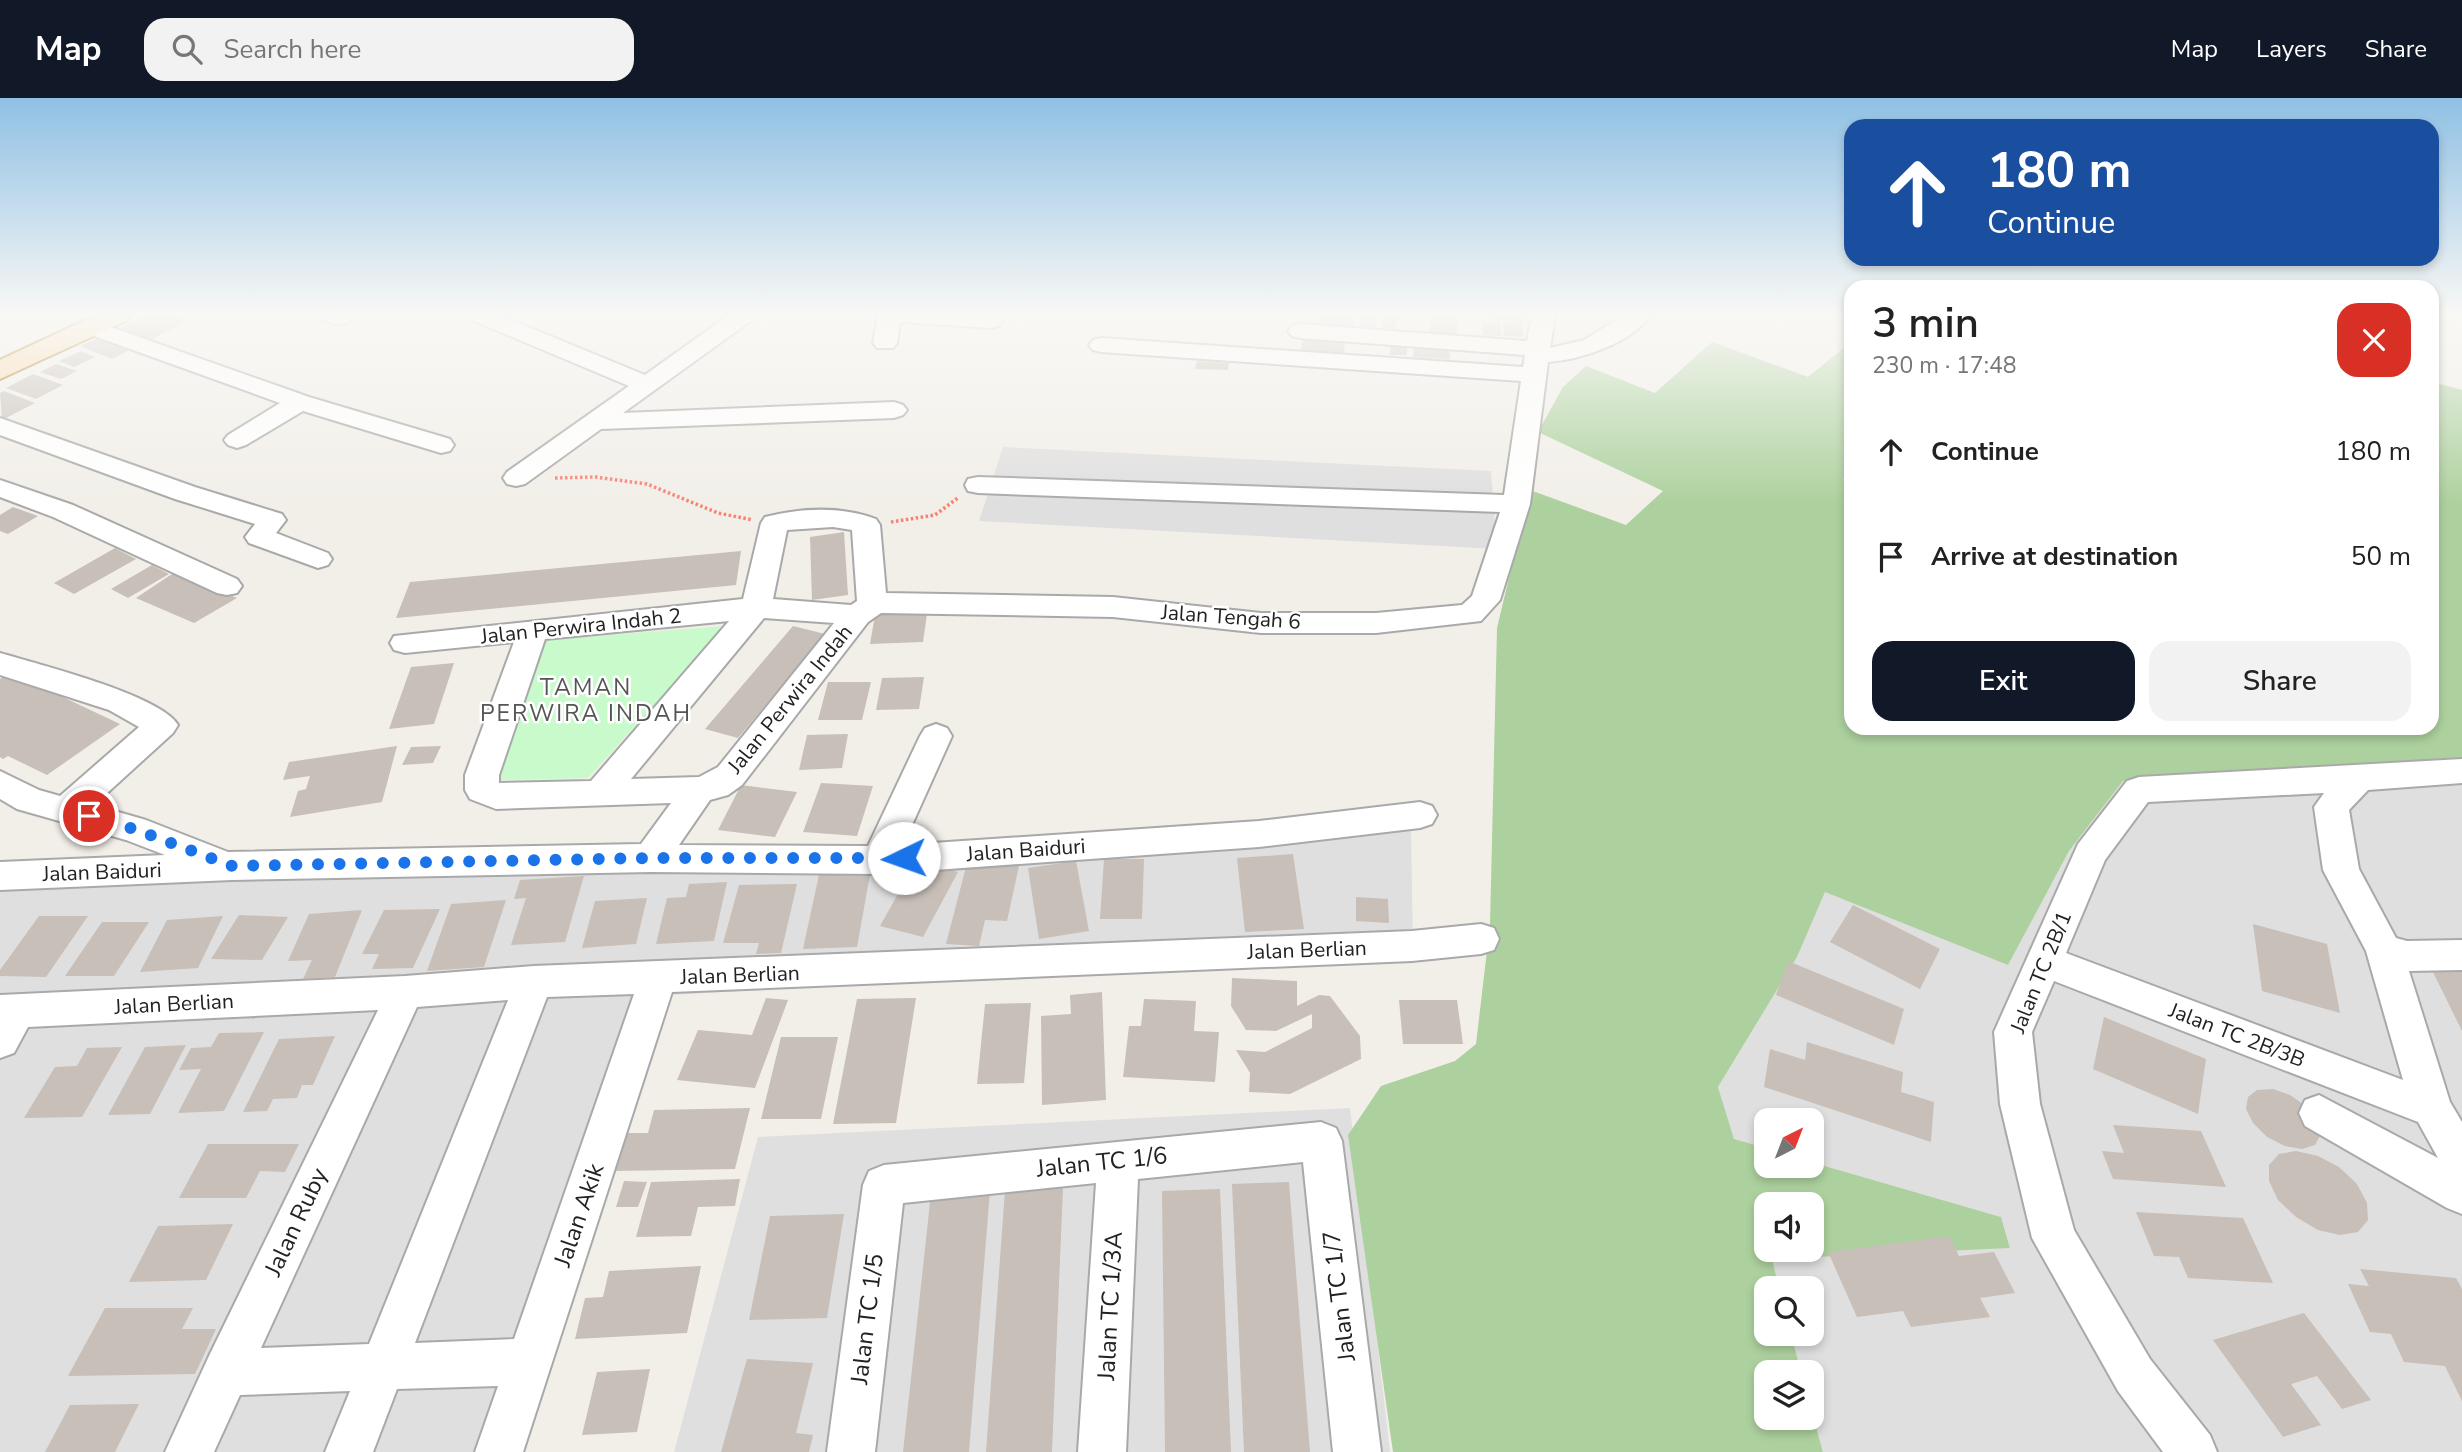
<!DOCTYPE html>
<meta charset="utf-8">
<style>
:root{--surface:#fff;--page:#f2f2f2;--text:#222;--muted:#767676;--accent:#111827}
body{margin:0;font-family:"Nunito Sans",sans-serif;background:var(--page);color:var(--text);height:100vh;display:flex;flex-direction:column;font-size:26px;white-space:nowrap}
*{box-sizing:border-box;margin:0}
p{font-size:23px;color:var(--muted)}
.icon{flex:none;width:38px;height:38px;fill:none;stroke:currentColor;stroke-width:2;stroke-linecap:round;stroke-linejoin:round}
.map{position:relative;flex:1;overflow:hidden}
.drawer{position:absolute;left:1844px;top:182px;width:595px;height:455px;display:flex;flex-direction:column;background:var(--surface);border-radius:21px;box-shadow:0 4px 10px #0003}
.drawer>*{flex:none}
.guide{position:absolute;left:1844px;top:21px;width:595px;height:147px;border-radius:21px;box-shadow:0 4px 10px #0003;background:#1a4fa0;color:#fff;overflow:hidden}
.needle{width:46px;rotate:42deg}
.controls{position:absolute;left:1754px;top:1010px;display:grid;gap:14px}
.controls a{display:grid;place-items:center;width:70px;height:70px;border-radius:14px;background:var(--surface);box-shadow:0 4px 10px #0003;font-size:35px}
.pin{position:absolute;display:grid;place-items:center;width:60px;height:60px;color:#fff;margin:-30px;border:4px solid #fff;border-radius:50%;box-shadow:0 2px 7px #0007}
.me{position:absolute;width:77px;margin:-38px;rotate:267deg;stroke-linejoin:round;filter:drop-shadow(0 0 5px #0008)}
.turn{display:flex;align-items:center;gap:24px;height:147px;padding:0 28px;font-size:32px}
.turn .icon{width:91px;height:91px;stroke-width:2.5}
.turn b{display:block;font-size:49px;line-height:60px}
.round{display:grid;place-items:center;flex:none;width:74px;height:74px;border-radius:21px;background:var(--page)}
.headline{display:flex;align-items:center;justify-content:space-between;height:119px;padding:0 28px}
h1{font-size:42px;font-weight:600;line-height:52px}
.button{display:flex;gap:14px;margin-top:auto;padding:14px 28px}
.button a{flex:1;height:80px;border-radius:21px;background:var(--accent);color:#fff;font-size:28px;font-weight:600;line-height:80px;text-align:center}
.button a+a{background:var(--page);color:var(--text)}
ul{padding:0;list-style:none}
li{display:flex;align-items:center;gap:21px;height:105px;padding:0 28px}
li div{flex:1}
li b{display:block;font-size:26px}
li em{font-style:normal}
header{display:flex;align-items:center;gap:42px;box-sizing:border-box;height:98px;padding:0 35px;background:var(--accent);color:#fff}
header strong{font-size:33px}
nav{display:flex;gap:38px;margin-inline-start:auto;font-size:24px}
.search{width:490px;height:63px;background:var(--page);display:flex;align-items:center;gap:18px;box-sizing:border-box;padding:0 24px;border-radius:21px;color:var(--muted);font-size:26px}
.map>svg:first-child{display:block}
.residential{fill:#e0dfdf}
.forest{fill:#add19e;fill-rule:evenodd}
.park{fill:#c8facc}
.building{fill:#c7bfb8}
.lines{fill:none;stroke-linecap:round;stroke-linejoin:round}
.minor-casing{stroke:#a9a9a9;stroke-width:4}
.major-casing{stroke:#a06b00;stroke-width:4}
.path{stroke:#fa8072;stroke-width:3.5;stroke-dasharray:2.5 2.5;stroke-linecap:butt}
.minor{fill:#fff;fill-rule:evenodd}
.major{fill:#fcd6a4;fill-rule:evenodd}
.route{stroke:#1a73e8;stroke-width:12;stroke-dasharray:0 21.6}
.labels{text-anchor:middle;stroke-width:5;stroke-linejoin:round;paint-order:stroke}
.street-label{font-size:21px;fill:#222;stroke:#fff}
.neighbourhood-label{font-size:23px;letter-spacing:2px;fill:#555;stroke:#fff}
.near-street-label{font-size:24px;fill:#222;stroke:#fff}
</style>
<header>
<strong>Map</strong>
<div class="search"><svg class="icon" aria-label="search" viewBox="0 0 24 24"><circle cx="10" cy="10" r="6"/><path d="M15 15l6 6"/></svg>Search here</div>
<nav><a>Map</a><a>Layers</a><a>Share</a></nav>
</header>
<div class="map">
<svg width="2462" height="1354" viewBox="0 0 2462 1354">
<rect width="100%" height="100%" fill="#f2efe9"/>
<!-- residential -->
<g class="residential">
<polygon points="1003,349 1491,373 1497,451 979,423"/>
<polygon points="2462,662 2462,1354 1823,1354 1811,1311 1811,1274 1801,1274 1791,1236 1811,1236 1811,1190 1779,1190 1771,1161 2010,1149 2001,1119 1811,1064 1811,1022 1766,1022 1766,1050 1734,1041 1718,989 1797,859 1825,793 2008,866 2069,753 2123,683"/>
<polygon points="1411,728 1413,855 670,897 524,1354 0,1354 0,793"/>
<polygon points="1350,1010 1390,1354 674,1354 758,1039"/>
</g>
<!-- forest -->
<path class="forest" d="M1712,244L1808,279L1851,244V372L1843,382L1852,386V630H2432L2433,284L2462,292V662L2123,683L2069,753L2008,867L1825,794L1797,859L1718,989L1734,1041L1766,1050V1068H1811V1064L2001,1119L2010,1150L1772,1161L1779,1190H1766V1236H1791L1801,1274H1766V1320H1811V1311L1823,1354H1393L1348,1037L1381,988L1455,963L1476,946L1490,827L1497,530L1530,392L1626,427L1663,393L1538,334L1563,289L1586,268L1655,295ZM1766,1106H1811V1152H1766Z"/>
<!-- park -->
<polygon class="park" points="726,528 588,680 499,682 544,542"/>
<!-- building -->
<g class="building">
<polygon points="147,217 169,217 187,223 150,242 119,231"/>
<polygon points="1318,217 1355,217 1355,230 1317,229"/>
<polygon points="1361,217 1377,217 1376,231 1360,230"/>
<polygon points="1383,217 1398,217 1396,231 1382,230"/>
<polygon points="1431,217 1459,219 1457,236 1429,234"/>
<polygon points="1483,217 1525,217 1524,225 1482,219"/>
<polygon points="1482,223 1500,224 1501,238 1483,237"/>
<polygon points="1503,224 1522,225 1524,239 1504,238"/>
<polygon points="105,236 137,248 112,261 80,248"/>
<polygon points="1303,236 1345,239 1344,256 1301,254"/>
<polygon points="1414,244 1449,246 1450,261 1413,259"/>
<polygon points="1390,247 1407,248 1407,257 1390,257"/>
<polygon points="81,253 95,259 74,269 59,263"/>
<polygon points="1197,263 1229,265 1228,272 1195,271"/>
<polygon points="56,266 77,273 61,281 40,274"/>
<polygon points="33,276 63,287 36,301 6,290"/>
<polygon points="4,293 35,305 2,322 0,295"/>
<polygon points="13,409 38,418 8,436 0,433 0,417"/>
<polygon points="844,434 848,497 812,502 810,439"/>
<polygon points="115,450 136,461 74,496 54,485"/>
<polygon points="741,453 736,487 396,520 410,484"/>
<polygon points="152,467 169,476 128,500 111,491"/>
<polygon points="175,474 237,500 194,525 136,500"/>
<polygon points="927,516 923,544 870,546 875,517"/>
<polygon points="793,528 825,536 738,640 705,631"/>
<polygon points="454,565 434,626 389,631 411,569"/>
<polygon points="10,574 120,626 47,677 8,658 3,661 0,659 0,581"/>
<polygon points="924,579 919,611 876,612 882,580"/>
<polygon points="828,584 871,584 862,622 818,622"/>
<polygon points="848,636 842,670 799,672 807,637"/>
<polygon points="397,648 382,704 290,719 298,693 306,691 310,678 283,682 289,664"/>
<polygon points="441,648 433,665 402,667 411,649"/>
<polygon points="821,685 873,688 857,738 803,734"/>
<polygon points="741,687 797,694 775,739 718,732"/>
<polygon points="1293,756 1304,831 1245,834 1237,760"/>
<polygon points="1104,761 1144,761 1142,821 1100,821"/>
<polygon points="1076,763 1089,833 1039,841 1028,770"/>
<polygon points="916,764 958,774 923,839 880,828"/>
<polygon points="967,765 1019,768 1007,823 985,822 979,848 946,846"/>
<polygon points="871,771 857,849 803,851 820,772"/>
<polygon points="584,778 565,844 511,847 526,800 514,801 520,782"/>
<polygon points="727,784 714,843 656,846 667,800 686,799 689,786"/>
<polygon points="797,786 781,855 756,856 759,845 723,845 739,787"/>
<polygon points="1356,799 1388,801 1389,825 1356,823"/>
<polygon points="647,800 636,846 582,850 595,803"/>
<polygon points="506,802 484,869 427,873 451,806"/>
<polygon points="1853,807 1940,851 1920,891 1830,844"/>
<polygon points="440,811 413,870 372,871 379,856 362,856 384,812"/>
<polygon points="362,812 335,879 303,881 312,862 288,863 309,816"/>
<polygon points="239,817 288,819 262,862 211,861"/>
<polygon points="39,818 88,818 46,879 0,878 0,872"/>
<polygon points="223,818 198,870 140,874 167,822"/>
<polygon points="102,824 149,824 114,878 65,878"/>
<polygon points="2253,826 2327,846 2340,915 2262,893"/>
<polygon points="1788,863 1904,911 1894,947 1776,897"/>
<polygon points="2429,866 2462,871 2462,933"/>
<polygon points="1232,880 1297,883 1297,908 1319,897 1330,898 1360,938 1361,961 1290,996 1249,994 1250,975 1236,952 1265,954 1312,930 1312,916 1276,933 1246,932 1231,908"/>
<polygon points="1102,894 1106,1002 1042,1007 1041,918 1071,916 1070,897"/>
<polygon points="766,900 788,902 755,990 677,982 698,932 752,937"/>
<polygon points="916,900 896,1025 833,1026 857,901"/>
<polygon points="1144,901 1196,903 1194,933 1219,934 1215,984 1123,979 1129,928 1141,928"/>
<polygon points="1399,902 1457,902 1463,946 1403,946"/>
<polygon points="1031,905 1024,985 977,986 985,906"/>
<polygon points="2104,919 2206,961 2198,1016 2093,971"/>
<polygon points="264,934 224,1013 178,1015 201,971 179,972 191,950 211,949 219,935"/>
<polygon points="335,938 313,987 302,987 297,1000 273,1001 267,1013 243,1014 279,941"/>
<polygon points="781,939 838,939 821,1021 761,1021"/>
<polygon points="1807,944 1903,974 1901,994 1934,1004 1931,1044 1764,989 1770,951 1805,962"/>
<polygon points="186,947 150,1016 108,1017 145,949"/>
<polygon points="122,949 82,1019 24,1020 55,969 77,968 87,950"/>
<polygon points="2273,991 2290,997 2306,1008 2321,1036 2315,1047 2302,1051 2285,1048 2267,1039 2253,1025 2246,1011 2248,999 2257,992"/>
<polygon points="750,1010 735,1071 614,1073 625,1035 648,1035 654,1012"/>
<polygon points="2113,1027 2201,1033 2226,1089 2113,1081 2102,1053 2124,1055"/>
<polygon points="208,1046 299,1046 285,1074 260,1073 246,1100 179,1100"/>
<polygon points="2296,1053 2318,1058 2339,1069 2357,1086 2367,1105 2368,1122 2358,1134 2340,1137 2318,1132 2296,1119 2278,1102 2269,1083 2269,1067 2279,1056"/>
<polygon points="740,1081 735,1108 698,1109 691,1138 636,1139 651,1084"/>
<polygon points="624,1083 647,1084 638,1109 616,1109"/>
<polygon points="1289,1084 1310,1354 1244,1354 1232,1086"/>
<polygon points="1063,1090 1052,1354 986,1354 1005,1092"/>
<polygon points="1220,1091 1231,1354 1165,1354 1162,1093"/>
<polygon points="990,1093 969,1354 903,1354 931,1095"/>
<polygon points="2136,1114 2243,1120 2273,1185 2188,1180 2179,1159 2154,1158"/>
<polygon points="844,1116 827,1220 749,1222 770,1118"/>
<polygon points="233,1126 206,1182 129,1184 158,1128"/>
<polygon points="1949,1138 1959,1158 1994,1154 2015,1195 1980,1200 1990,1219 1911,1229 1903,1213 1857,1219 1828,1154"/>
<polygon points="701,1168 687,1235 575,1241 585,1200 603,1199 609,1173"/>
<polygon points="2360,1171 2456,1180 2462,1191 2462,1303 2445,1268 2404,1264 2391,1236 2370,1234 2348,1186 2369,1188"/>
<polygon points="105,1210 193,1210 182,1231 216,1231 195,1276 68,1278"/>
<polygon points="2304,1215 2371,1302 2342,1311 2317,1278 2291,1286 2321,1327 2283,1339 2213,1242"/>
<polygon points="747,1261 813,1265 796,1335 813,1337 809,1354 721,1354"/>
<polygon points="650,1271 637,1334 582,1337 597,1274"/>
<polygon points="139,1306 115,1354 45,1354 70,1307"/>
</g>
<g class="lines">
<defs>
<g id="minor">
<path d="M319,217H348L351,220L347,225C337,227 326,226 319,217Z"/>
<polygon points="469,217 499,217 645,277 729,217 755,217 752,222 623,315 894,304 903,307 907,312 903,317 894,320 601,331 525,386 516,388 507,386 503,380 507,374 629,288 472,222"/>
<polygon points="878,217 994,217 1003,223 999,228 991,230 900,224 897,245 893,250 877,250 873,245"/>
<path d="M1532,217H1555L1550,250L1584,242L1624,217H1651C1631,245 1581,262 1548,264L1530,406L1500,502L1481,523L1376,535H1261L1113,519L881,515L868,524L742,687L728,697L710,702L679,747L868,748L920,638L925,630L936,626L947,630L952,638L903,747L1259,723L1420,704L1432,708L1437,717L1432,726L1420,730L1259,749L879,776L651,774L232,782L0,792V764L165,757L126,742L17,711L0,701V673L39,692L60,698L139,629L109,612L0,577V555C37,566 161,597 178,627L173,635L94,707L146,722L228,754L641,746L671,705L496,711L470,701L465,692V677L514,544L405,555L394,552L390,545L394,538L743,501L761,425L765,419C801,410 841,408 876,421L880,427L886,495L1113,499L1261,515H1376L1462,507L1472,498L1500,414L978,395L968,393L965,387L968,381L978,379L1504,397L1521,283L1101,254L1093,252L1089,247L1093,242L1101,240L1523,269L1525,257L1300,240L1292,238L1288,233L1292,228L1300,226L1527,243ZM833,429L852,432L857,503L851,507L773,501L787,432ZM764,520L834,525L718,669L699,679L631,681ZM729,523L591,683L499,685V677L545,541Z"/>
<polygon points="91,222 309,299 450,341 454,347 450,353 441,355 303,313 246,347 237,350 228,347 224,342 228,337 280,305 83,234 79,229 83,224"/>
<polygon points="0,320 195,389 282,416 286,422 276,435 328,455 332,461 328,467 318,470 249,445 245,439 255,426 175,401 0,337"/>
<polygon points="0,382 73,407 237,481 242,488 237,495 227,497 217,495 53,419 0,399"/>
<path d="M2462,661V685L2368,692L2349,712L2359,771L2396,840L2407,843L2462,842V872L2409,873L2450,1004L2462,1024V1116L2447,1110L2305,1028L2299,1015L2305,1002L2319,997L2438,1060L2418,1024L2054,883L2032,934L2040,1006L2074,1132L2150,1261L2210,1337L2217,1354H2163L2118,1293L2032,1140L2000,1006L1994,934L2078,746L2127,683L2139,679ZM2324,695L2314,709L2323,772L2366,853L2403,982L2066,855L2105,762L2148,704Z"/>
<path d="M1481,826L1494,830L1499,841L1494,852L1481,856L1412,863L672,894L523,1354H475L498,1288L397,1291L373,1354H325L350,1293L240,1297L214,1354H165L209,1258L378,912L28,929L14,955L0,960V897L405,878L534,868L1412,833ZM634,896L514,1241L415,1245L547,899ZM508,902L369,1246L261,1250L417,909Z"/>
<polygon points="1321,1024 1336,1030 1342,1043 1381,1354 1333,1354 1303,1064 1138,1081 1126,1354 1078,1354 1096,1085 903,1105 875,1354 827,1354 863,1087 869,1073 884,1067"/>
</g>
<polygon id="major" points="96,217 130,217 126,223 0,281 0,262"/>
</defs>
<!-- minor casing -->
<use href="#minor" class="minor-casing"/>
<!-- major casing -->
<use href="#major" class="major-casing"/>
<!-- path -->
<g class="path">
<polyline points="555,380 595,379 647,386 718,415 753,422"/>
<polyline points="891,424 935,417 959,399"/>
</g>
<!-- minor -->
<use href="#minor" class="minor"/>
<!-- major -->
<use href="#major" class="major"/>
</g>
<!-- sky -->
<linearGradient id="sky" x2="0" y2="1"><stop stop-color="#8fc0e4"/><stop offset="0.53" stop-color="#f9f8f5"/><stop offset="1" stop-color="#f9f8f5" stop-opacity="0"/></linearGradient>
<rect width="2462" height="406" fill="url(#sky)"/>
<g class="lines">
<!-- route -->
<polyline class="route" points="89,718 134,731 232,768 651,760 904,760"/>
</g>
<g class="labels">
<!-- street labels -->
<g class="street-label">
<text transform="translate(1231 519) rotate(4)" y="7">Jalan Tengah 6</text>
<text transform="translate(581 528) rotate(-6)" y="7">Jalan Perwira Indah 2</text>
<text transform="translate(790 601) rotate(-51)" y="7">Jalan Perwira Indah</text>
<text transform="translate(1026 752) rotate(-4)" y="7">Jalan Baiduri</text>
<text transform="translate(102 774) rotate(-2)" y="7">Jalan Baiduri</text>
<text transform="translate(1307 852) rotate(-2)" y="7">Jalan Berlian</text>
<text transform="translate(2041 874) rotate(-68)" y="7">Jalan TC 2B/1</text>
<text transform="translate(740 877) rotate(-2)" y="7">Jalan Berlian</text>
<text transform="translate(174 906) rotate(-3)" y="7">Jalan Berlian</text>
<text transform="translate(2237 937) rotate(21)" y="7">Jalan TC 2B/3B</text>
</g>
<!-- neighbourhood labels -->
<g class="neighbourhood-label">
<text x="586" y="597">TAMAN<tspan x="586" dy="26">PERWIRA INDAH</tspan></text>
</g>
<!-- near-street labels -->
<g class="near-street-label">
<text transform="translate(1102 1064) rotate(-6)" y="8">Jalan TC 1/6</text>
<text transform="translate(579 1117) rotate(-71)" y="8">Jalan Akik</text>
<text transform="translate(296 1124) rotate(-65)" y="8">Jalan Ruby</text>
<text transform="translate(1339 1198) rotate(-97)" y="8">Jalan TC 1/7</text>
<text transform="translate(1110 1208) rotate(-87)" y="8">Jalan TC 1/3A</text>
<text transform="translate(867 1221) rotate(-83)" y="8">Jalan TC 1/5</text>
</g>
</g>
</svg>
<div class="controls">
<a><svg class="needle" viewBox="-14 -14 28 28"><path d="M0-13l5 13h-10z" fill="#e53935"/><path d="M0 13l5-13h-10z" fill="#767676"/></svg></a>
<a><svg class="icon" aria-label="sound" viewBox="0 0 24 24"><path d="M4 9h4l5-4v14l-5-4H4zM17 9q2 3 0 6"/></svg></a>
<a><svg class="icon" aria-label="search" viewBox="0 0 24 24"><circle cx="10" cy="10" r="6"/><path d="M15 15l6 6"/></svg></a>
<a><svg class="icon" aria-label="layers" viewBox="0 0 24 24"><path d="M12 4l9 5-9 5-9-5zM3 14l9 5 9-5"/></svg></a>
</div>
<div class="pin" style="left:89px;top:718px;background:#d93025"><svg class="icon" aria-label="arrive" viewBox="0 0 24 24"><path d="M6 21V4h12l-3 4 3 4H6"/></svg></div>
<svg class="me" style="left:904px;top:760px" viewBox="-20 -20 40 40"><circle r="19" fill="#fff"/><path d="M0-13L10 11 0 6-10 11z" fill="#1a73e8"/></svg>
<div class="guide">
<div class="turn"><svg class="icon" aria-label="ahead" viewBox="0 0 24 24"><path d="M12 20V5M6 11l6-6 6 6"/></svg><div><b>180 m</b>Continue</div></div>
</div>
<section class="drawer">
<div class="headline"><div><h1>3 min</h1><p>230 m · 17:48</p></div><a class="round" style="background:#d93025;color:#fff"><svg class="icon" aria-label="close" viewBox="0 0 24 24"><path d="M6 6l12 12M18 6L6 18"/></svg></a></div>
<ul>
<li><svg class="icon" aria-label="ahead" viewBox="0 0 24 24"><path d="M12 20V5M6 11l6-6 6 6"/></svg><div><b>Continue</b></div><em>180 m</em></li>
<li><svg class="icon" aria-label="arrive" viewBox="0 0 24 24"><path d="M6 21V4h12l-3 4 3 4H6"/></svg><div><b>Arrive at destination</b></div><em>50 m</em></li>
</ul>
<div class="button"><a>Exit</a><a>Share</a></div>
</section>
</div>
